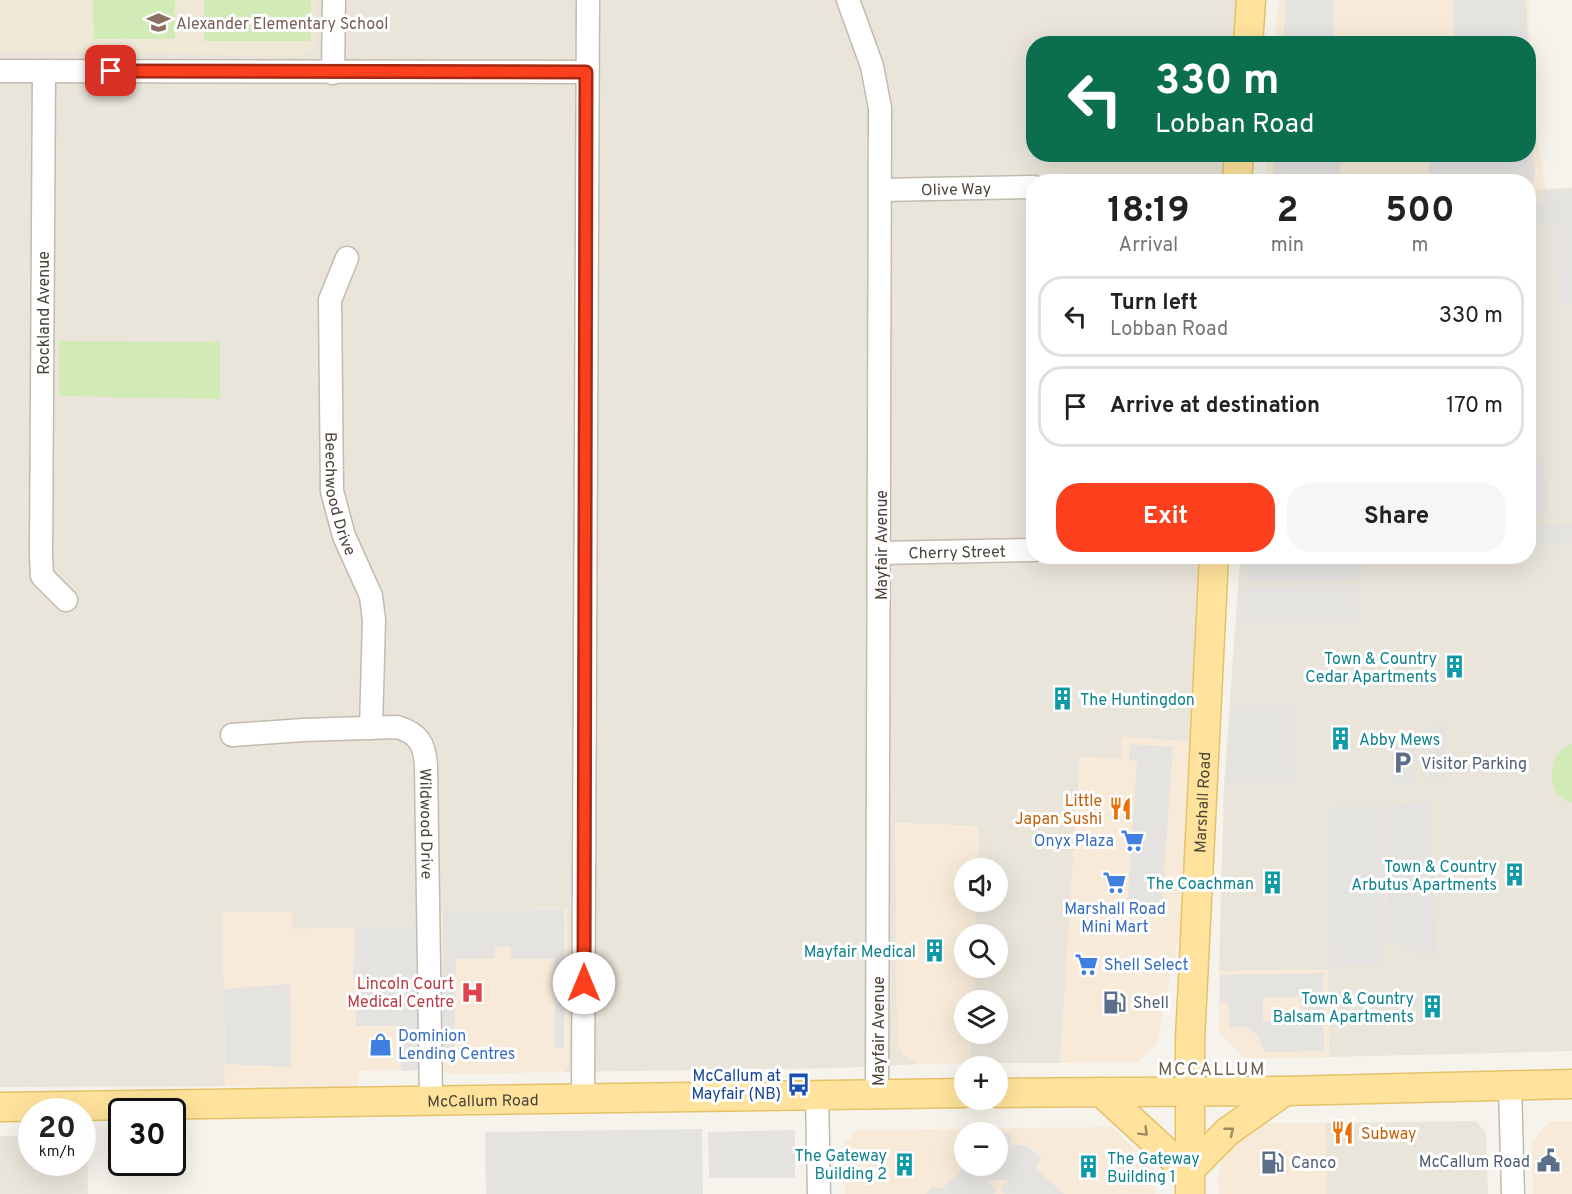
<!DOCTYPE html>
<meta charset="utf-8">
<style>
:root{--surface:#fff;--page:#f6f6f6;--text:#222;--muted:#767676;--line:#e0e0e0;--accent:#fc3f1d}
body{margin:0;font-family:Overpass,sans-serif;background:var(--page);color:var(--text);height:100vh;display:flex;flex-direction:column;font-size:22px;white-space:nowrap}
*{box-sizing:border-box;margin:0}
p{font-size:20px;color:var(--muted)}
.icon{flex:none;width:33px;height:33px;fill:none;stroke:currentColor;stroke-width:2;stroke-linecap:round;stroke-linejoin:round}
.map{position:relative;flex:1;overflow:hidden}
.details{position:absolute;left:1026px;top:174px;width:510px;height:390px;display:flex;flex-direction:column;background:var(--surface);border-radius:24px;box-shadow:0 6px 24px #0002}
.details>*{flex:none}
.hud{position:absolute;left:1026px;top:36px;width:510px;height:126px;border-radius:24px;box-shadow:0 6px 24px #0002;background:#0b6e4f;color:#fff;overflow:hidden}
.controls{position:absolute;left:954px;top:858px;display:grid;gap:12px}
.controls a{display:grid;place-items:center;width:54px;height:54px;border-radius:50%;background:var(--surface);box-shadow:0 6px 24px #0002;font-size:30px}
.speed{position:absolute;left:18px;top:1098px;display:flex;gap:12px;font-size:30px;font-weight:700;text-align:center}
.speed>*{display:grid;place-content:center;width:78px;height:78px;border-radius:50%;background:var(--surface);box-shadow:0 6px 24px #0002;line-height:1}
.speed small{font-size:15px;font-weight:400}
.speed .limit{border:3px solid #111;border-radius:9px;background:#fff;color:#111}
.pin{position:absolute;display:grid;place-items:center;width:51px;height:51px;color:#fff;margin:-26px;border-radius:12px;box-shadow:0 3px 9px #0006}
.me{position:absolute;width:66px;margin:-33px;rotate:0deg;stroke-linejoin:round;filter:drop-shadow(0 0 4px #0008)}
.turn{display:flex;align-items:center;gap:21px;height:126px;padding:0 30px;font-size:27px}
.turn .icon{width:78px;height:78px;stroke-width:2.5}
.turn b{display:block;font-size:42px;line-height:51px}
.eta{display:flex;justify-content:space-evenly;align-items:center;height:102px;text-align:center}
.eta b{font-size:36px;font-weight:700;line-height:42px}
.cta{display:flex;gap:12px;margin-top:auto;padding:12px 30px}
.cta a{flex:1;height:69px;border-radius:24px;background:var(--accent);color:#fff;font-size:24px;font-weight:700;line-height:69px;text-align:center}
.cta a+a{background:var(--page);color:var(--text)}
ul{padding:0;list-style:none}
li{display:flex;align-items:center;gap:18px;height:81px;margin:0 12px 9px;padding:0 18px;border:3px solid var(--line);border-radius:24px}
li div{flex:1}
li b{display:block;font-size:22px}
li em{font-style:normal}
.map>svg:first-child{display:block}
.residential{fill:#eae5da}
.commercial{fill:#f7ead8;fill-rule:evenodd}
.education{fill:#efe8d6}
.green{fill:#d2eab5}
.parking{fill:#e5e3e0;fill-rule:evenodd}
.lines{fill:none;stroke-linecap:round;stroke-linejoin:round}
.minor-casing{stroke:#c2bbae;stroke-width:25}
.major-casing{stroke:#e6c16a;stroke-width:31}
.minor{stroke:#fff;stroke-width:22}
.major{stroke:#ffe39c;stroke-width:28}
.oneway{stroke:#9c8c66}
.route-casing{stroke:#a42913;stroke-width:15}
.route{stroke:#fc3f1d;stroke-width:10}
.labels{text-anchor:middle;stroke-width:6;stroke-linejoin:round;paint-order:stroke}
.education-label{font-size:16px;fill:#785e54;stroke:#fff;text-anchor:start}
.street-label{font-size:16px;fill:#4b4439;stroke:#fff}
.culture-label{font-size:16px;fill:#0d838f;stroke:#fff;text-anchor:end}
.service-label{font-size:16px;fill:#4e5e75;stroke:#fff;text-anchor:start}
.food-label{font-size:16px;fill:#c56008;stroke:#fff;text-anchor:end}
.shop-label{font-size:16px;fill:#366cbe;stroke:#fff;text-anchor:start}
.health-label{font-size:16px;fill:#be3a42;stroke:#fff;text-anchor:end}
.transit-label{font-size:16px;fill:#164399;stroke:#fff;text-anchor:end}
.neighbourhood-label{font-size:18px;letter-spacing:1.5px;fill:#6e6250;stroke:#fff}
</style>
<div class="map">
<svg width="1572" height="1194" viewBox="0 0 1572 1194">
<rect width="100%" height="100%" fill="#f6f3ec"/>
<!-- residential -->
<g class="residential">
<polygon points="0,0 1241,0 1238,43 1034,44 1034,154 1231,155 1229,181 1034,182 1034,556 1208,557 1195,742 1122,737 1121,759 1080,757 1060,1063 970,1063 971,1034 998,1034 998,1000 973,1000 974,968 998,968 998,934 975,934 976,902 998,902 998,868 978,868 979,826 896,823 903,1055 918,1064 841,1068 565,1072 569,1064 567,909 438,910 417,927 355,928 291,929 292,912 223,912 225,1086 0,1087"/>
<polygon points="1572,188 1572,1051 1329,1057 1328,970 1219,971 1224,786 1240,557 1528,556 1529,189"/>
<polygon points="1476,1121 1486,1133 1488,1194 1327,1194 1325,1123"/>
<polygon points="83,1135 87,1135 88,1194 0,1194 0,1136 31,1136 32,1162 82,1162"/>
</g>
<!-- commercial -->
<g class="commercial">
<polygon points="1278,0 1529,0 1531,100 1546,189 1529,190 1528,182 1266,182 1267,155 1528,154 1528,44 1275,43"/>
<polygon points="1122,737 1195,742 1183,917 1156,1045 1138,1062 1060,1063 1080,757 1121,759"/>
<polygon points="895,823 979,826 978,868 964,868 964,902 976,902 975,934 964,934 964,968 974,968 973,1000 964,1000 964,1034 971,1034 970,1063 918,1064 903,1055 897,1044"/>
<polygon points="567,908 569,1065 565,1072 448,1074 438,1067 438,910"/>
<polygon points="223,912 292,912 291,929 417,927 418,1070 358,1071 357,1087 225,1086"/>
<polygon points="1328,970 1329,1057 1244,1058 1219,1033 1219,971"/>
<polygon points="1550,1121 1572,1121 1572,1194 1533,1194 1532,1142"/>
<polygon points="1262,1123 1325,1123 1327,1194 1219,1194 1218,1175 1222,1158 1237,1140"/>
<path d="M1112,1127L1153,1168L1155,1194H845L844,1143L859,1130ZM964,1132H998V1166H964Z"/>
</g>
<!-- education -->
<polygon class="education" points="0,0 316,0 316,46 305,55 0,52"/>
<!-- green -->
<g class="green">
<polygon points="93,0 175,0 175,39 94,39"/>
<rect x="204" y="0" width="107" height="41"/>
<polygon points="59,341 220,342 220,399 59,396"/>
<path d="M1572,744V803C1544,796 1546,753 1572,744Z"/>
</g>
<!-- parking -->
<g class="parking">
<polygon points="1286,0 1334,0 1333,43 1283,43"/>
<polygon points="1453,0 1526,0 1528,43 1454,43"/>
<polygon points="1529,125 1535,170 1533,185 1529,185 1528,182 1429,179 1429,155 1528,154"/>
<polygon points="1275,155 1340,155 1341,181 1273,181"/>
<polygon points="1572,190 1572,305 1557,305 1555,226 1529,226 1529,206 1545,206 1544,191"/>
<polygon points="1531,461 1546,461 1548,518 1529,518 1528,463"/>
<polygon points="1572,524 1572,543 1529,544 1529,525"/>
<polygon points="1246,557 1363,557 1363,580 1246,582"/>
<polygon points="1358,585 1359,622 1239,623 1239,587"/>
<polygon points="1293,705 1295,783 1227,783 1232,706"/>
<polygon points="1428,726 1445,726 1446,781 1429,781"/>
<rect x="1392" y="742" width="22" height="42"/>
<polygon points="1130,744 1173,747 1161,914 1127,912 1137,761 1129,760"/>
<polygon points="1415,802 1431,802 1436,955 1420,954 1402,945 1388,943 1386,807"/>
<polygon points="1383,806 1385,965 1330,966 1328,807"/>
<polygon points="564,909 564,1048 555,1048 554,959 511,959 511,947 495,947 494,959 456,959 454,1048 442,1048 443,910"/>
<polygon points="417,927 416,980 353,979 355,928"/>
<path d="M1323,973L1324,1051L1265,1052L1258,1036L1247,1027H1230L1228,1004L1220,1001V975ZM1263,997H1301L1302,1020L1263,1021Z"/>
<polygon points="290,984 291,1067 225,1064 224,989"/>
<polygon points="355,990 418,990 418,1070 401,1071 400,1026 356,1026"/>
<polygon points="702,1129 703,1194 486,1194 485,1132"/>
<polygon points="795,1130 795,1178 709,1178 708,1132"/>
<polygon points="998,1133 1011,1133 1011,1145 1024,1145 1042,1158 1035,1168 1064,1194 1005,1194 1000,1189 1009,1180 987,1180 997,1192 994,1194 926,1194 932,1187 942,1188 966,1166 998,1166"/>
</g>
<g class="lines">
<defs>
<g id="minor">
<polyline points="848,0 872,66 880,108 877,1094"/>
<polyline points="0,71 586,72"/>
<polyline points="44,71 41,554 42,576 66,600"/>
<polyline points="333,73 334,0"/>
<path id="s1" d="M880,190L1034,187"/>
<path id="s2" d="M347,258L330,300L332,491L344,536L371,596L374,620L371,728"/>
<path id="s3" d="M881,553L1034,550"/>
<path id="s4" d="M232,735L303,730L397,727C419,733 425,745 426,767L431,1101"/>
<polyline points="1510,1085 1513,1194"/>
<polyline points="817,1095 819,1194"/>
<polyline points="583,1099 588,0"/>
</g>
<g id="major">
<polyline points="1248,44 1251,0"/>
<polyline points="1237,182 1239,154"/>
<polyline points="1101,1092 1188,1172"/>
<polyline points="998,1093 1285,1091 1572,1084"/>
<path id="s5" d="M0,1107L964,1093"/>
<polyline points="1188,1172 1227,1132 1285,1091"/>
<path id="s6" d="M1190,1194V1040L1214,556"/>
</g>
</defs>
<!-- minor casing -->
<use href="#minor" class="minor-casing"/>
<!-- major casing -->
<use href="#major" class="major-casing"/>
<!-- minor -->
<use href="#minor" class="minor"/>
<!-- major -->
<use href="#major" class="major"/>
</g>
<!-- one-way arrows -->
<defs><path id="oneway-chevron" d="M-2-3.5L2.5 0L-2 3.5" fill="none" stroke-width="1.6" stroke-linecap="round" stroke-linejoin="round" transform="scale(1.5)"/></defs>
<g class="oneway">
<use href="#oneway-chevron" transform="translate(1230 1131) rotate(-38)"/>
<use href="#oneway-chevron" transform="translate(1144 1132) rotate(45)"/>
</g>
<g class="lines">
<defs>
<polyline id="route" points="111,71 586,72 584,983"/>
</defs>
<!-- route casing -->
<use href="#route" class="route-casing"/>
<!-- route -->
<use href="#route" class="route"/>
</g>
<!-- icons -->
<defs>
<symbol id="school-bare" viewBox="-9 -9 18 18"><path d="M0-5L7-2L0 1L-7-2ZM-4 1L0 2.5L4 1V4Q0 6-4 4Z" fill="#8d6e63" stroke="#fff" stroke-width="2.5" paint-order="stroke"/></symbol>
<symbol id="building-bare" viewBox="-9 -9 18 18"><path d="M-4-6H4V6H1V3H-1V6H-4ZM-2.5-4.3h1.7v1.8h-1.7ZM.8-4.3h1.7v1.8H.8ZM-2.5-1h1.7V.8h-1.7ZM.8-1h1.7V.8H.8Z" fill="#0f9aa8" stroke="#fff" stroke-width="2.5" paint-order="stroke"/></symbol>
<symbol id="parking-bare" viewBox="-9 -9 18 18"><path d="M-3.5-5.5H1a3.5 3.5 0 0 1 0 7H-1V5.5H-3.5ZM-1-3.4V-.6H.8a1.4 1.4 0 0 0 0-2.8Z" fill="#5c6f8a" stroke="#fff" stroke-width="2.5" paint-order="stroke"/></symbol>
<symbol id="restaurant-bare" viewBox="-9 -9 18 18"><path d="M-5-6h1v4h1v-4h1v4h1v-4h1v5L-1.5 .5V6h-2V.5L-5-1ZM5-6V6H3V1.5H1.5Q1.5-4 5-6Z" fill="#e8710a" stroke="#fff" stroke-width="2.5" paint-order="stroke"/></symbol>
<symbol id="supermarket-bare" viewBox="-9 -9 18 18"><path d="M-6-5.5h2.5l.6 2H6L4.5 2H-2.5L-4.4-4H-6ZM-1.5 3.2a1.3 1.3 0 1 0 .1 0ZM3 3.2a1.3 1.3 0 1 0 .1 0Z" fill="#3f7fe0" stroke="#fff" stroke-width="2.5" paint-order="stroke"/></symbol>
<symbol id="hospital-bare" viewBox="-9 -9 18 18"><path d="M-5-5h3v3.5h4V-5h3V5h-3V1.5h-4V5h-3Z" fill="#e0444e" stroke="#fff" stroke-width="2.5" paint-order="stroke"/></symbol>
<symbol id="fuel-bare" viewBox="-9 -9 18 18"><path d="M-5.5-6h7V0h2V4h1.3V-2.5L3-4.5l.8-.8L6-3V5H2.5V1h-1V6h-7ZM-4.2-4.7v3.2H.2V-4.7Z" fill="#5c6f8a" stroke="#fff" stroke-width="2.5" paint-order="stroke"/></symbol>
<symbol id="shop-bare" viewBox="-9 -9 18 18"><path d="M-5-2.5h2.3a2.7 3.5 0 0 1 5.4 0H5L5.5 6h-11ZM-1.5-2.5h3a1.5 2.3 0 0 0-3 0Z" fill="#3f7fe0" stroke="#fff" stroke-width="2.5" paint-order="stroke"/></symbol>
<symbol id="bus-bare" viewBox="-9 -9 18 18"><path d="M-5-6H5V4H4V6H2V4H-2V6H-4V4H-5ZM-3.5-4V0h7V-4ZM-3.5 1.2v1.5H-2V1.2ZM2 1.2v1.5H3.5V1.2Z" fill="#1a4fb4" stroke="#fff" stroke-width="2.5" paint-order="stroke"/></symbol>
<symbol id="civic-bare" viewBox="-9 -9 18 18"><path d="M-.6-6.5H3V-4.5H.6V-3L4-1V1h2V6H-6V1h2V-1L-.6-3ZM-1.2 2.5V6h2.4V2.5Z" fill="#5c6f8a" stroke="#fff" stroke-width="2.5" paint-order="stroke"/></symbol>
</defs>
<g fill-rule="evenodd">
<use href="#school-bare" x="142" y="6" width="33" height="33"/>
<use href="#building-bare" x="1438" y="650" width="33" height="33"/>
<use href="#building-bare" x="1046" y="682" width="33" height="33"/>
<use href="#building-bare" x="1324" y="722" width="33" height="33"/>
<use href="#parking-bare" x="1386" y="746" width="33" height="33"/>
<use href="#restaurant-bare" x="1104" y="792" width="33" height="33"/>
<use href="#supermarket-bare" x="1116" y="824" width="33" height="33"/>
<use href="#building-bare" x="1498" y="858" width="33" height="33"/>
<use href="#supermarket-bare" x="1098" y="866" width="33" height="33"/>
<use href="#building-bare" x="1256" y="866" width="33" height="33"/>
<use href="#building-bare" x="918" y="934" width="33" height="33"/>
<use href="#supermarket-bare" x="1070" y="948" width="33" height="33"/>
<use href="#hospital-bare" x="456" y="976" width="33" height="33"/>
<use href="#fuel-bare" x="1098" y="986" width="33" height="33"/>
<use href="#building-bare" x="1416" y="990" width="33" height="33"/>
<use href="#shop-bare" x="364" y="1028" width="33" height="33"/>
<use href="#bus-bare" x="782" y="1068" width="33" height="33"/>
<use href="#restaurant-bare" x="1326" y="1116" width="33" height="33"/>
<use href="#civic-bare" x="1532" y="1144" width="33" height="33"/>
<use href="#fuel-bare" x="1256" y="1146" width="33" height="33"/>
<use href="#building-bare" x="888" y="1148" width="33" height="33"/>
<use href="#building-bare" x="1072" y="1150" width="33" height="33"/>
</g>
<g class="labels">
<!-- education labels -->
<g class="education-label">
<text x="176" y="29">Alexander Elementary School</text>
</g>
<!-- street labels -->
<g class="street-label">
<text dy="6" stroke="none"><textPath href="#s1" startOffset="76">Olive Way</textPath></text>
<text transform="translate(43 313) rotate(-90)" y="6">Rockland Avenue</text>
<text dy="6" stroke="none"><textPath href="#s2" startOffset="240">Beechwood Drive</textPath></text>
<text transform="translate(881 545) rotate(-90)" y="6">Mayfair Avenue</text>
<text dy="6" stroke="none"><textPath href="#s3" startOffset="76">Cherry Street</textPath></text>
<text dy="6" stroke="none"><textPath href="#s6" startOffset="392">Marshall Road</textPath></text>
<text dy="6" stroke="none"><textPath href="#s4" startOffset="276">Wildwood Drive</textPath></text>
<text transform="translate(878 1031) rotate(-90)" y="6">Mayfair Avenue</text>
<text dy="6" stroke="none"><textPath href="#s5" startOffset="483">McCallum Road</textPath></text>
</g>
<!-- culture labels -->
<g class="culture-label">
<text x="1437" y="664">Town &amp; Country<tspan x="1437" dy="18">Cedar Apartments</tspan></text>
<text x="1080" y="705" text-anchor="start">The Huntingdon</text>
<text x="1359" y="745" text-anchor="start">Abby Mews</text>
<text x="1497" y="872">Town &amp; Country<tspan x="1497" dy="18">Arbutus Apartments</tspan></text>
<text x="1254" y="889">The Coachman</text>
<text x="916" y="957">Mayfair Medical</text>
<text x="1414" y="1004">Town &amp; Country<tspan x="1414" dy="18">Balsam Apartments</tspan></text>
<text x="887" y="1161">The Gateway<tspan x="887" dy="18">Building 2</tspan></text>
<text x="1107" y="1164" text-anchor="start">The Gateway<tspan x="1107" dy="18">Building 1</tspan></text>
</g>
<!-- service labels -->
<g class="service-label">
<text x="1421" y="769">Visitor Parking</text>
<text x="1133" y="1008">Shell</text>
<text x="1530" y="1167" text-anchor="end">McCallum Road</text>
<text x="1291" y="1168">Canco</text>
</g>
<!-- food labels -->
<g class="food-label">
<text x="1102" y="806">Little<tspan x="1102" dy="18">Japan Sushi</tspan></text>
<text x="1361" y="1139" text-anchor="start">Subway</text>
</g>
<!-- shop labels -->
<g class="shop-label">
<text x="1114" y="846" text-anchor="end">Onyx Plaza</text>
<text x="1115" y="914" text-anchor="middle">Marshall Road<tspan x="1115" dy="18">Mini Mart</tspan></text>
<text x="1104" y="970">Shell Select</text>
<text x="398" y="1041">Dominion<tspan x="398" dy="18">Lending Centres</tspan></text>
</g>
<!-- health labels -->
<g class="health-label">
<text x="454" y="989">Lincoln Court<tspan x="454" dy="18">Medical Centre</tspan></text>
</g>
<!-- transit labels -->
<g class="transit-label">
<text x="781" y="1081">McCallum at<tspan x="781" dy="18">Mayfair (NB)</tspan></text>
</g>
<!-- neighbourhood labels -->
<g class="neighbourhood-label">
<text x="1212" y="1075">MCCALLUM</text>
</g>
</g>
</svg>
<div class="controls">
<a><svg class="icon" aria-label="sound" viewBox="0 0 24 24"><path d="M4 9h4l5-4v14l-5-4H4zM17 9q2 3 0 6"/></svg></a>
<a><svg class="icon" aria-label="search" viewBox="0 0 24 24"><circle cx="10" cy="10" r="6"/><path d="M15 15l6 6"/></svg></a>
<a><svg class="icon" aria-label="layers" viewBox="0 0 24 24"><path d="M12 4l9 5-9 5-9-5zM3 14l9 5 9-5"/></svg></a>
<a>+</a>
<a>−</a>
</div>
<div class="speed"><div>20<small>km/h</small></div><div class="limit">30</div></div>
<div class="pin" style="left:111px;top:71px;background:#d93025"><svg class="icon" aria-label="arrive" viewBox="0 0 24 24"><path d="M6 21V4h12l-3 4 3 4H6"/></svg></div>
<svg class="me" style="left:584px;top:983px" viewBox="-20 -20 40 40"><circle r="19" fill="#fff"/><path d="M0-13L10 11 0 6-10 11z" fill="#fc3f1d"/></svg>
<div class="hud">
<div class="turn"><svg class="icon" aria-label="left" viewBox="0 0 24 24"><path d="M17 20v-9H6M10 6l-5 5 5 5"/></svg><div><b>330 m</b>Lobban Road</div></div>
</div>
<section class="details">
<div class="eta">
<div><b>18:19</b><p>Arrival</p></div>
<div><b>2</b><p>min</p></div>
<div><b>500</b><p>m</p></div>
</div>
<ul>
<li><svg class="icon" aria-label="left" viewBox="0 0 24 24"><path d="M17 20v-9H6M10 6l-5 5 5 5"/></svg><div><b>Turn left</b><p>Lobban Road</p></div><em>330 m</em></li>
<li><svg class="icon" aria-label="arrive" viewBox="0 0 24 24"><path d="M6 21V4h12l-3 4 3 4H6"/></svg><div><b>Arrive at destination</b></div><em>170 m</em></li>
</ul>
<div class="cta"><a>Exit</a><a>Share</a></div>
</section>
</div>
